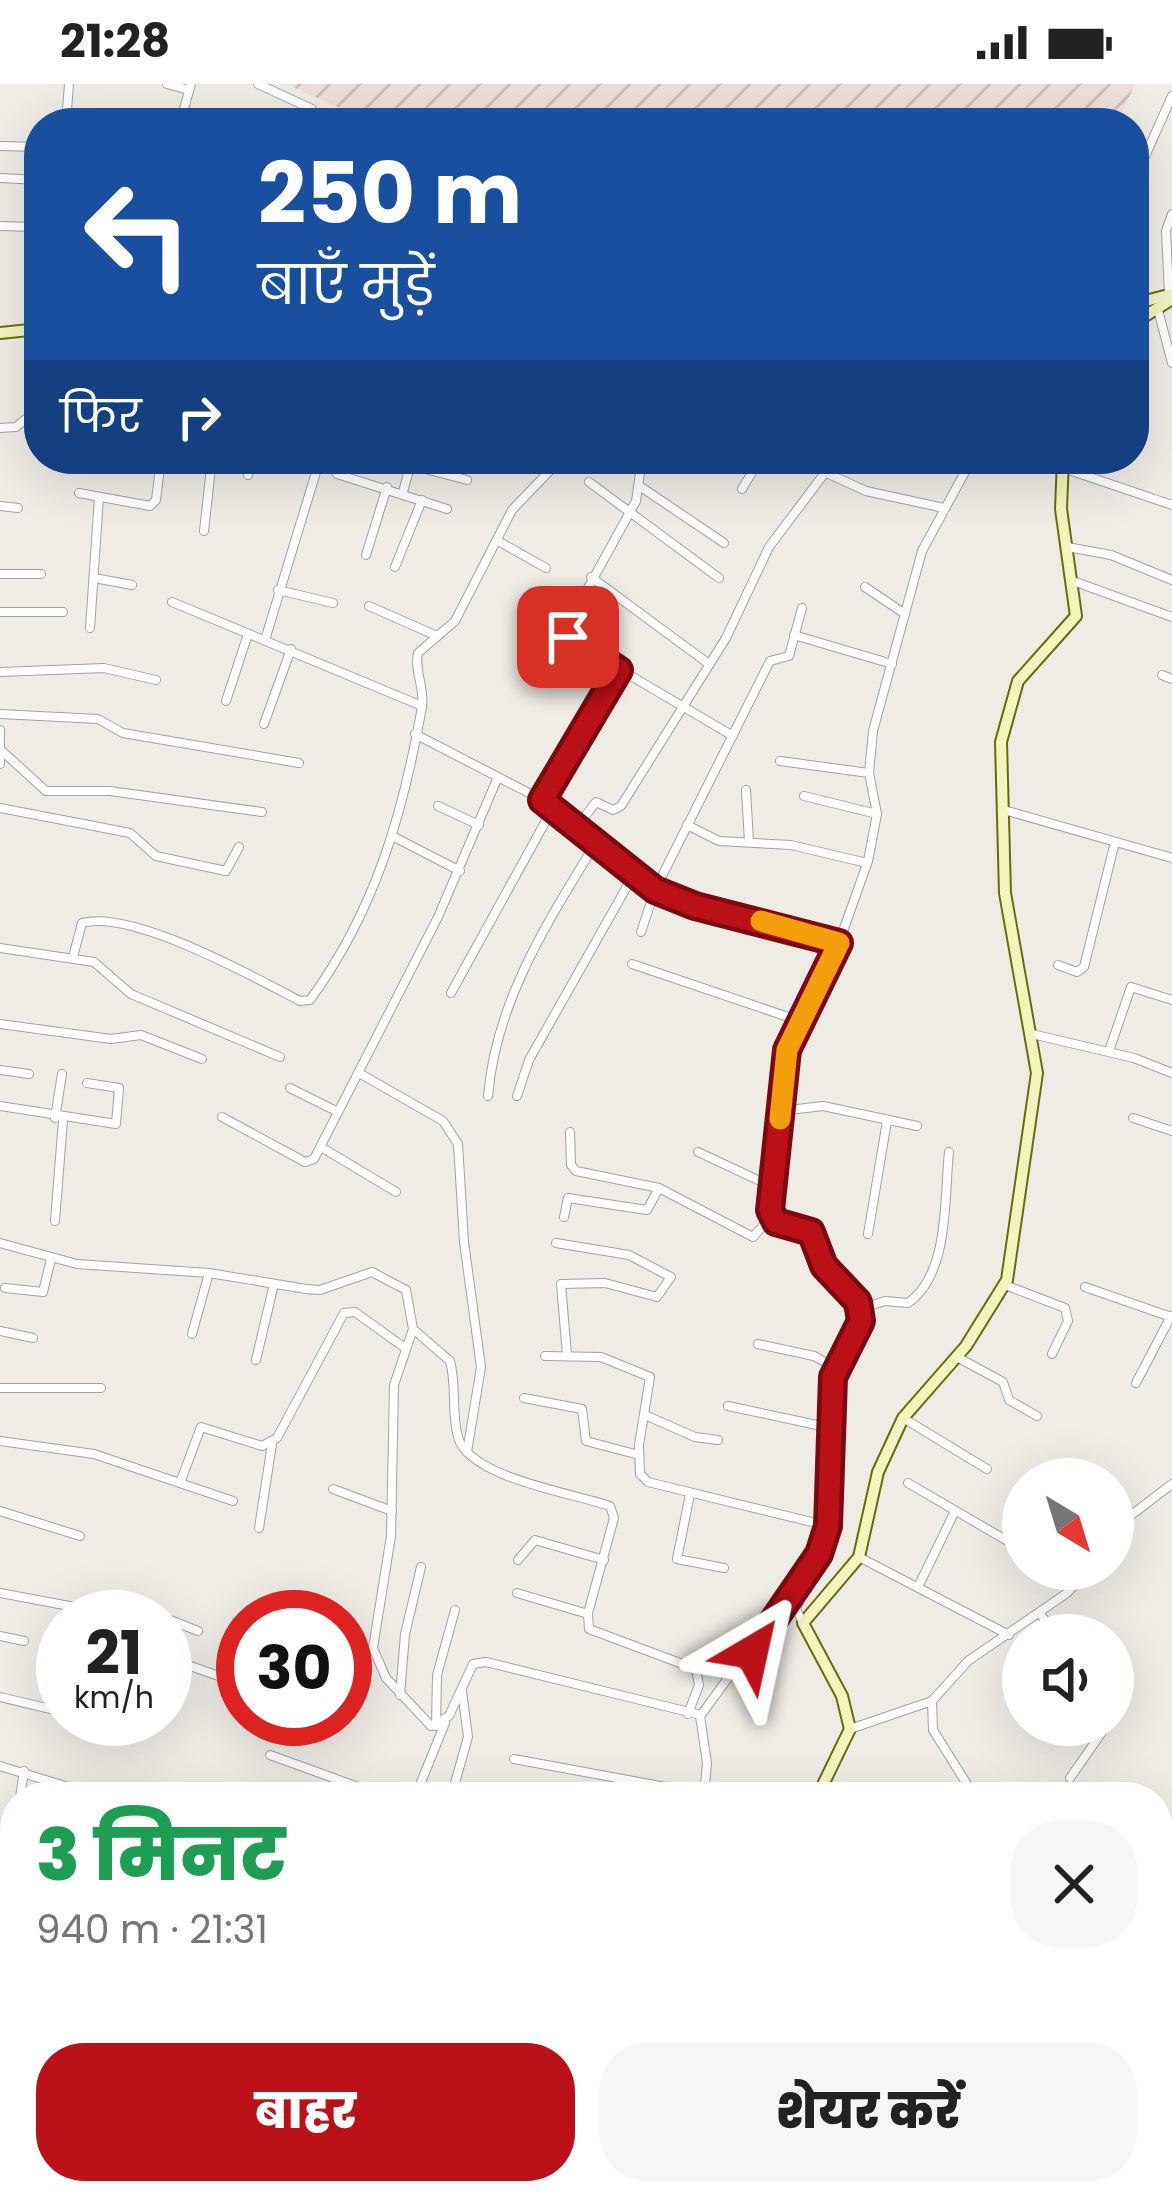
<!DOCTYPE html>
<html lang="hi">
<meta charset="utf-8">
<style>
:root{--surface:#fff;--page:#f6f6f6;--text:#222;--muted:#767676;--accent:#bd1119}
body{margin:0;font-family:Poppins,"Noto Sans Devanagari",sans-serif;background:var(--page);color:var(--text);height:100vh;display:flex;flex-direction:column;font-size:45px;white-space:nowrap}
*{box-sizing:border-box;margin:0}
p{font-size:39px;color:var(--muted)}
.icon{flex:none;width:66px;height:66px;fill:none;stroke:currentColor;stroke-width:2;stroke-linecap:round;stroke-linejoin:round}
.map{position:relative;flex:1;overflow:hidden}
.panel{position:absolute;left:0px;top:1698px;width:1173px;height:423px;display:flex;flex-direction:column;background:var(--surface);border-radius:48px 48px 0 0;box-shadow:0 12px 48px #0002}
.panel>*{flex:none}
.top-card{position:absolute;left:24px;top:24px;width:1125px;height:366px;border-radius:48px;box-shadow:0 12px 48px #0002;background:#1a4fa0;color:#fff;overflow:hidden}
.needle{width:78px;rotate:142deg}
.buttons{position:absolute;left:1002px;top:1374px;display:grid;gap:24px}
.buttons a{display:grid;place-items:center;width:132px;height:132px;border-radius:50%;background:var(--surface);box-shadow:0 12px 48px #0002;font-size:60px}
.speed{position:absolute;left:36px;top:1506px;display:flex;gap:24px;font-size:60px;font-weight:700;text-align:center}
.speed>*{display:grid;place-content:center;width:156px;height:156px;border-radius:50%;background:var(--surface);box-shadow:0 12px 48px #0002;line-height:1}
.speed small{font-size:30px;font-weight:400}
.speed .limit{border:18px solid #d22;background:#fff;color:#111}
.pin{position:absolute;display:grid;place-items:center;width:102px;height:102px;color:#fff;margin:-51px;border-radius:24px;box-shadow:0 6px 18px #0006}
.me{position:absolute;width:132px;margin:-66px;rotate:36deg;stroke-linejoin:round;filter:drop-shadow(0 0 9px #0008)}
.turn{display:flex;align-items:center;gap:42px;height:252px;padding:0 36px;font-size:54px}
.turn .icon{width:156px;height:156px;stroke-width:2.5}
.turn b{display:block;font-size:84px;line-height:102px}
.then{display:flex;align-items:center;height:114px;padding:0 36px;background:#0003;gap:24px;font-size:45px}
.round{display:grid;place-items:center;flex:none;width:126px;height:126px;border-radius:48px;background:var(--page)}
.overview{display:flex;align-items:center;justify-content:space-between;height:204px;padding:0 36px}
h1{font-size:72px;font-weight:800;line-height:90px;color:#1e9e55}
.cta{display:flex;gap:24px;margin-top:auto;padding:24px 36px}
.cta a{flex:1;height:138px;border-radius:48px;background:var(--accent);color:#fff;font-size:48px;font-weight:800;line-height:138px;text-align:center}
.cta a+a{background:var(--page);color:var(--text)}
.status{display:flex;justify-content:space-between;align-items:center;height:84px;padding:0 60px;background:var(--surface);direction:ltr}
.status svg{height:33px;fill:currentColor}
.map>svg:first-child{display:block}
.military{fill:url(#military-furrows)}
.lines{fill:none;stroke-linecap:round;stroke-linejoin:round}
.street-casing{stroke:#a3a3a3;stroke-width:10}
.secondary-casing{stroke:#686e0e;stroke-width:14}
.street{stroke:#fff;stroke-width:8}
.secondary{stroke:#f4f4bf;stroke-width:10}
.route-casing{stroke:#7b0b10;stroke-width:30}
.route{stroke:#bd1119;stroke-width:21}
.slow{stroke:#f59e0b;stroke-width:21}
</style>
<div class="status"><b>21:28</b><svg viewBox="0 0 49 12"><path d="M0 12V9h3v3zM5 12V6h3v6zM10 12V3h3v9zM15 12V0h3v12zM26 1h20v11H26zM47 4h2v5h-2z"/></svg></div>
<div class="map">
<svg width="1172" height="2120" viewBox="0 0 1172 2120">
<defs>
<pattern id="military-furrows" width="10" height="10" patternUnits="userSpaceOnUse" patternTransform="scale(3)"><rect width="10" height="10" fill="#efdfdb"/><path d="M-1 1l2-2M0 10L10 0M9 11l2-2" fill="none" stroke="#ccbfbc"/></pattern>
</defs>
<rect width="100%" height="100%" fill="#efece6"/>
<!-- military -->
<polygon class="military" points="286,0 1135,0 1117,39 374,39"/>
<g class="lines">
<defs>
<g id="street">
<polyline points="167,0 189,6"/>
<polyline points="258,0 312,25 318,39"/>
<polyline points="67,29 98,39"/>
<polyline points="66,39 69,0"/>
<polyline points="180,39 191,0"/>
<polyline points="0,62 39,63"/>
<polyline points="0,94 39,96"/>
<polyline points="1134,97 1172,12"/>
<polyline points="0,142 33,143"/>
<polyline points="1169,210 1166,147 1172,130"/>
<polyline points="1158,226 1172,279"/>
<polyline points="0,344 16,343 39,324"/>
<polyline points="1134,348 1142,351"/>
<polyline points="642,375 636,417 565,546 575,559 733,652"/>
<polyline points="687,375 701,382"/>
<polyline points="796,375 866,407 944,424"/>
<polyline points="410,381 467,396"/>
<polyline points="1063,384 1172,421"/>
<polyline points="337,390 447,425"/>
<polyline points="248,391 253,375"/>
<polyline points="589,398 719,494"/>
<polyline points="641,403 724,459"/>
<polyline points="742,405 760,375"/>
<polyline points="403,408 412,375"/>
<polyline points="79,409 150,422 156,416 161,375"/>
<polyline points="0,422 18,424"/>
<polyline points="204,447 212,375"/>
<polyline points="498,457 546,484"/>
<polyline points="1067,463 1111,471 1172,496"/>
<polyline points="366,471 387,403"/>
<polyline points="395,483 422,416"/>
<polyline points="0,490 41,490"/>
<polyline points="591,493 709,580"/>
<polyline points="94,494 132,501"/>
<polyline points="1073,497 1172,533"/>
<polyline points="865,503 905,530"/>
<polyline points="278,506 333,519"/>
<polyline points="172,518 422,622"/>
<polyline points="369,522 437,552"/>
<polyline points="0,528 63,528"/>
<polyline points="90,544 99,413"/>
<polyline points="794,551 892,580"/>
<polyline points="265,556 320,375"/>
<polyline points="0,588 104,584 156,596"/>
<polyline points="1162,591 1172,595"/>
<polyline points="226,617 248,550"/>
<polyline points="0,630 98,635 123,649 299,679"/>
<polyline points="264,640 291,565"/>
<polyline points="0,646 0,680"/>
<polyline points="415,650 554,722 655,806 695,822 839,859"/>
<polyline points="2,667 46,707 110,707 262,728"/>
<polyline points="780,677 869,689"/>
<polyline points="746,706 749,758"/>
<polyline points="804,712 877,730"/>
<polyline points="542,716 619,586"/>
<polyline points="438,722 479,741"/>
<polyline points="0,724 130,749 156,772 226,787 239,763"/>
<polyline points="1004,726 1172,774"/>
<polyline points="579,740 596,718 613,726 621,722 726,554 769,463 824,390"/>
<polyline points="687,741 719,757 791,761 867,779"/>
<polyline points="396,754 460,787"/>
<polyline points="641,848 655,806 770,577 789,572 802,524"/>
<polyline points="0,864 94,878 131,910 280,973"/>
<path d="M73,873L82,839C132,825 254,893 300,917L310,916C375,827 403,730 422,623C425,604 414,587 418,569L455,537L512,426L561,375"/>
<polyline points="632,880 800,937"/>
<polyline points="1058,881 1077,888 1084,883 1115,758"/>
<polyline points="451,909 554,722"/>
<polyline points="0,940 111,955 141,951 202,975"/>
<polyline points="1032,950 1134,974 1172,989"/>
<polyline points="1109,967 1131,903 1172,916"/>
<polyline points="0,986 29,990"/>
<polyline points="359,989 443,1037 458,1060 464,1158 481,1283 467,1368"/>
<polyline points="290,1004 338,1028"/>
<path d="M488,1012C496,917 548,837 597,757"/>
<polyline points="517,1012 529,976 634,790"/>
<polyline points="0,1022 116,1040 119,1004 87,999"/>
<polyline points="781,1027 823,1022 917,1042"/>
<polyline points="222,1033 305,1078 314,1075 438,833 498,693"/>
<polyline points="55,1034 62,990"/>
<polyline points="1133,1034 1172,1047"/>
<polyline points="570,1048 571,1081 576,1087 659,1104 753,1153 771,1133"/>
<polyline points="321,1063 396,1108"/>
<polyline points="698,1068 773,1103"/>
<polyline points="564,1133 568,1114 647,1126 659,1104"/>
<polyline points="55,1137 63,1036"/>
<polyline points="868,1150 887,1037"/>
<polyline points="0,1159 77,1180 209,1189 306,1205 320,1206 372,1188 406,1206 413,1245 394,1301 391,1452 373,1564 386,1594 431,1642 449,1632 473,1580 486,1578 701,1631 819,1470"/>
<polyline points="556,1159 629,1171 671,1193 657,1213 605,1199 561,1200 567,1271"/>
<polyline points="1005,1201 1065,1224 1068,1237 1052,1270"/>
<polyline points="1085,1203 1171,1233"/>
<polyline points="5,1204 43,1208 51,1175"/>
<path d="M860,1225L885,1217L908,1219C950,1190 944,1113 949,1068"/>
<path d="M413,1245L450,1277C457,1302 451,1328 458,1353C469,1394 573,1409 610,1422L614,1434L588,1529L589,1545L696,1585L699,1601L688,1630"/>
<polyline points="0,1247 33,1254"/>
<polyline points="192,1250 209,1189"/>
<polyline points="758,1260 814,1272 836,1284"/>
<polyline points="545,1272 601,1273 650,1293 639,1361 640,1390 648,1398 828,1442"/>
<polyline points="957,1273 1003,1298 1009,1316 1037,1332"/>
<polyline points="256,1276 274,1200"/>
<polyline points="1136,1299 1171,1232"/>
<polyline points="0,1304 101,1304"/>
<polyline points="524,1314 582,1325 586,1357 639,1371"/>
<polyline points="728,1322 831,1344"/>
<polyline points="645,1331 695,1353 718,1356"/>
<polyline points="903,1334 987,1385"/>
<polyline points="0,1357 94,1370 233,1417"/>
<polyline points="180,1399 201,1343 262,1362 277,1354 344,1229 355,1228 405,1264"/>
<polyline points="908,1399 1023,1466"/>
<polyline points="333,1405 392,1427"/>
<polyline points="690,1410 677,1475 724,1484"/>
<polyline points="0,1427 80,1452"/>
<polyline points="259,1444 272,1360"/>
<polyline points="1113,1454 1130,1432 1172,1400"/>
<path d="M817,1473C839,1414 821,1353 833,1294C838,1267 861,1254 860,1225L824,1182L811,1148L771,1133L787,966L836,867L868,777L877,730L869,689L873,647L922,467L972,375"/>
<polyline points="859,1473 1009,1551"/>
<polyline points="518,1476 535,1456 604,1476"/>
<polyline points="919,1501 955,1427"/>
<polyline points="0,1509 80,1524 86,1533"/>
<polyline points="517,1509 588,1530"/>
<polyline points="1039,1529 1058,1551"/>
<polyline points="148,1533 163,1533"/>
<polyline points="165,1534 198,1547"/>
<polyline points="803,1539 796,1525 809,1492"/>
<polyline points="0,1552 24,1557"/>
<polyline points="165,1573 227,1595"/>
<polyline points="400,1611 405,1550 421,1483"/>
<polyline points="0,1613 63,1628"/>
<polyline points="700,1632 707,1679 704,1712"/>
<polyline points="87,1635 125,1646"/>
<polyline points="436,1642 437,1591 455,1526"/>
<polyline points="850,1645 932,1617"/>
<polyline points="270,1671 361,1704 369,1713"/>
<polyline points="514,1675 704,1710"/>
<polyline points="0,1682 101,1713"/>
<polyline points="1070,1694 1107,1641"/>
<polyline points="20,1713 24,1687"/>
<polyline points="415,1713 445,1639"/>
<polyline points="451,1713 468,1653 462,1607"/>
<polyline points="975,1713 933,1646 932,1617 968,1577 1067,1509 1089,1485"/>
<polyline points="1158,1786 1172,1804"/>
<polyline points="0,1843 15,1744"/>
<polyline points="0,1933 15,1936"/>
<polyline points="1158,1935 1172,1943"/>
<polyline points="1172,2015 1158,2032 1172,2044"/>
<polyline points="692,2106 705,2120"/>
<polyline points="990,2106 1011,2120"/>
<polyline points="1086,2106 1102,2120"/>
<polyline points="361,2120 366,2106"/>
<polyline points="537,2120 540,2106"/>
<polyline points="677,2120 688,2106"/>
<polyline points="1055,2120 1069,2106"/>
</g>
<g id="secondary">
<polyline points="1134,220 1172,210"/>
<polyline points="1134,239 1172,215"/>
<polyline points="0,249 39,245"/>
<polyline points="817,1713 850,1645 842,1612 803,1539 859,1473 878,1388 903,1334 966,1262 1007,1196 1037,989 1005,809 1001,658 1018,597 1076,532 1061,425 1063,375"/>
<polyline points="170,2120 186,2106"/>
</g>
</defs>
<!-- street casing -->
<use href="#street" class="street-casing"/>
<!-- secondary casing -->
<use href="#secondary" class="secondary-casing"/>
<!-- street -->
<use href="#street" class="street"/>
<!-- secondary -->
<use href="#secondary" class="secondary"/>
</g>
<g class="lines">
<defs>
<polyline id="route" points="568,553 619,586 542,716 655,806 695,822 839,859 787,966 770,1126 776,1138 811,1148 824,1182 858,1218 861,1237 833,1293 828,1442 819,1470 752,1568"/>
</defs>
<!-- route casing -->
<use href="#route" class="route-casing"/>
<!-- route -->
<use href="#route" class="route"/>
<!-- slow -->
<polyline class="slow" points="761,837 839,859 787,966 780,1035"/>
</g>
</svg>
<div class="buttons">
<a><svg class="needle" viewBox="-14 -14 28 28"><path d="M0-13l5 13h-10z" fill="#e53935"/><path d="M0 13l5-13h-10z" fill="#767676"/></svg></a>
<a><svg class="icon" aria-label="sound" viewBox="0 0 24 24"><path d="M4 9h4l5-4v14l-5-4H4zM17 9q2 3 0 6"/></svg></a>
</div>
<div class="speed"><div>21<small>km/h</small></div><div class="limit">30</div></div>
<div class="pin" style="left:568px;top:553px;background:#d93025"><svg class="icon" aria-label="arrive" viewBox="0 0 24 24"><path d="M6 21V4h12l-3 4 3 4H6"/></svg></div>
<svg class="me" style="left:752px;top:1568px" viewBox="-20 -20 40 40"><path d="M0-17L14 15 0 8-14 15z" fill="#bd1119" stroke="#fff" stroke-width="4"/></svg>
<div class="top-card">
<div class="turn"><svg class="icon" aria-label="left" viewBox="0 0 24 24"><path d="M17 20v-9H6M10 6l-5 5 5 5"/></svg><div><b>250 m</b>बाएँ मुड़ें</div></div>
<div class="then">फिर<svg class="icon" aria-label="right" viewBox="0 0 24 24"><path d="M7 20v-9h11M14 6l5 5-5 5"/></svg></div>
</div>
<section class="panel">
<div class="overview"><div><h1>3 मिनट</h1><p>940 m · 21:31</p></div><a class="round"><svg class="icon" aria-label="close" viewBox="0 0 24 24"><path d="M6 6l12 12M18 6L6 18"/></svg></a></div>
<div class="cta"><a>बाहर</a><a>शेयर करें</a></div>
</section>
</div>
